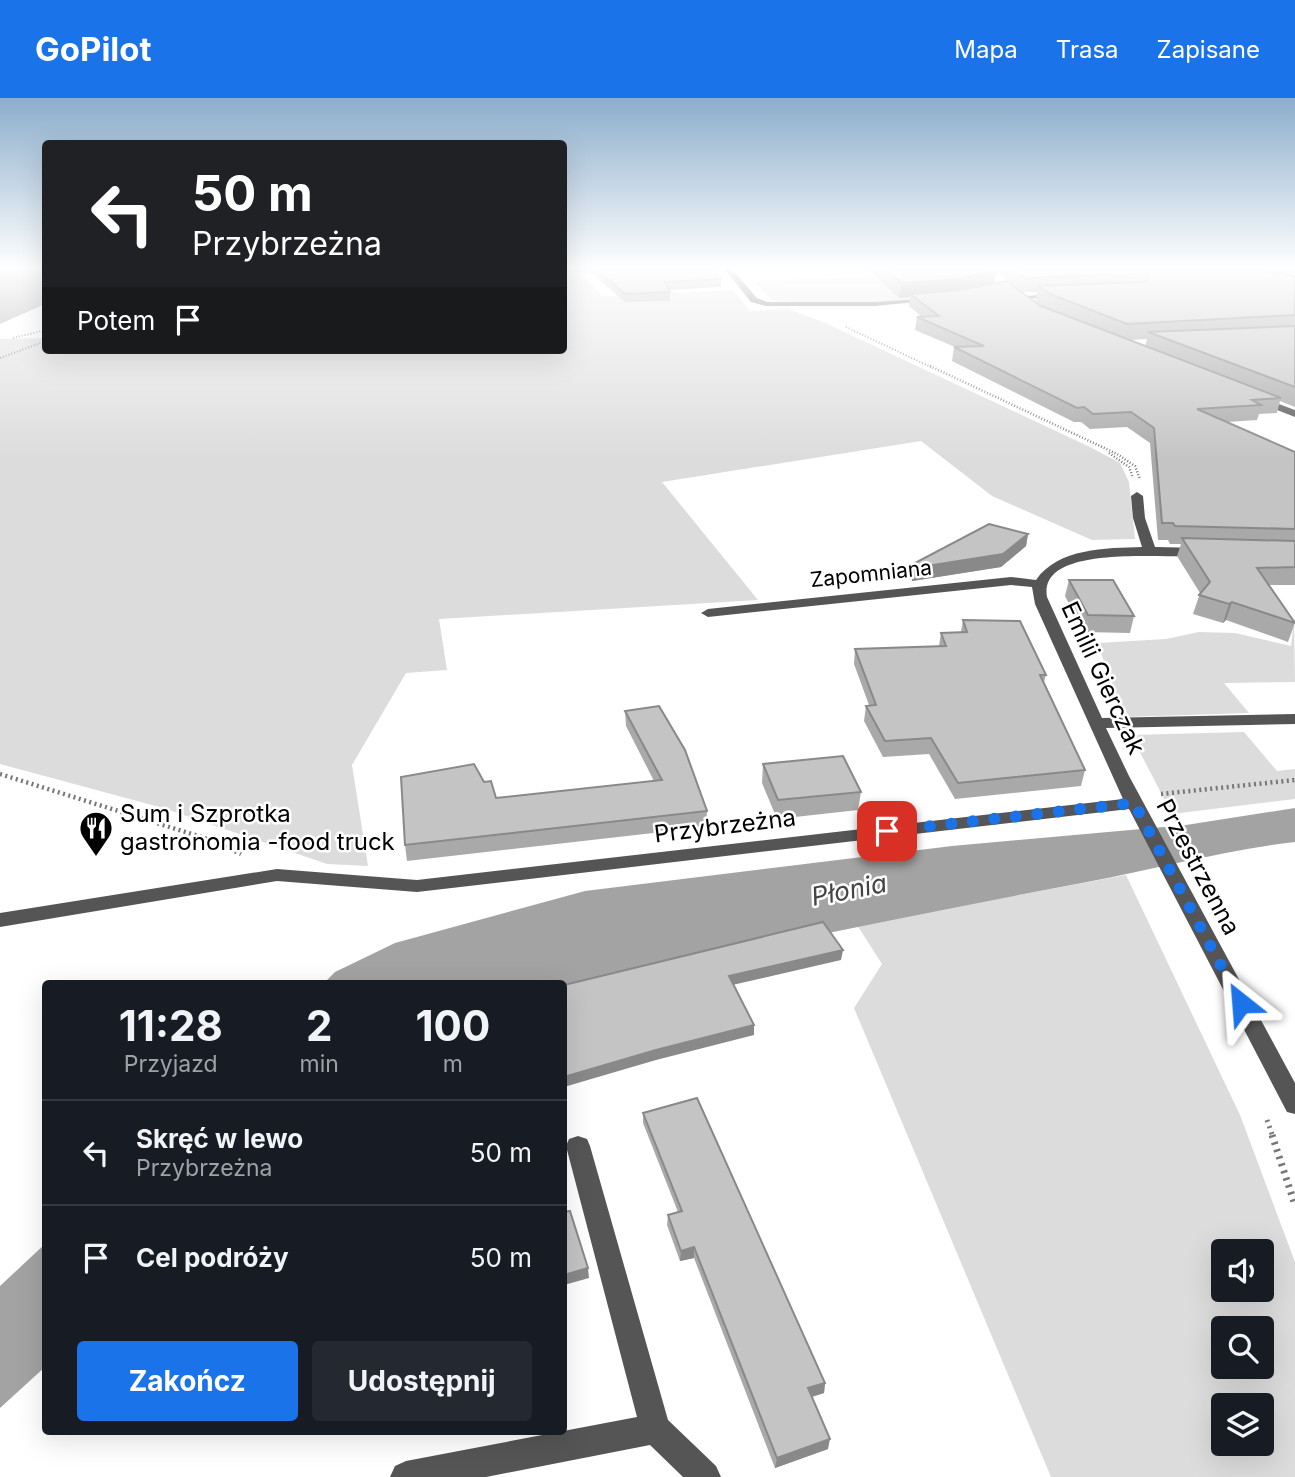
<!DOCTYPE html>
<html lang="pl">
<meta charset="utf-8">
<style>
:root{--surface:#171b24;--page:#242831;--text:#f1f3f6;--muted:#9ea1a6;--line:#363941;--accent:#1a73e8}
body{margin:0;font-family:Inter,sans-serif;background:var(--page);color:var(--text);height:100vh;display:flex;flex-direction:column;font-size:26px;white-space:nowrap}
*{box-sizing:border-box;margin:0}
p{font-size:23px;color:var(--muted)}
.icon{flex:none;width:38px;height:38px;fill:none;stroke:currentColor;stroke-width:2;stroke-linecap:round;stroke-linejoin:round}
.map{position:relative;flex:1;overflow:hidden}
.details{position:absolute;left:42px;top:882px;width:525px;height:455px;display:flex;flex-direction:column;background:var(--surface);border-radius:7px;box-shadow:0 7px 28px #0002}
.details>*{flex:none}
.guide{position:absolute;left:42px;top:42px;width:525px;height:214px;border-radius:7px;box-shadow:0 7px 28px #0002;background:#202124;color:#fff;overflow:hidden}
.tools{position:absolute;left:1211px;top:1141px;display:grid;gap:14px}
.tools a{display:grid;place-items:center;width:63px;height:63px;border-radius:7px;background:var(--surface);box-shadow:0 7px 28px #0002;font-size:35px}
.pin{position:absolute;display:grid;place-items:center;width:60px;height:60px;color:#fff;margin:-30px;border-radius:14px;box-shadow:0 4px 10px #0006}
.me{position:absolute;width:77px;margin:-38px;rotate:332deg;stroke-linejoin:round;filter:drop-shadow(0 0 5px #0008)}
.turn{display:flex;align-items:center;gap:24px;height:147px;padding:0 35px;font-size:32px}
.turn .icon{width:91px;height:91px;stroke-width:2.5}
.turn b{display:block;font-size:49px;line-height:60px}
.then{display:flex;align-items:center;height:66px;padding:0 35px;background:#0003;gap:14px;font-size:26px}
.eta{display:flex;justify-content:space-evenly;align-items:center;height:119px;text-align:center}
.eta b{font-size:42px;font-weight:700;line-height:49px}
.cta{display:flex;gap:14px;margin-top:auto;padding:14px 35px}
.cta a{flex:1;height:80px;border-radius:7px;background:var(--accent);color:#fff;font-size:28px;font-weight:700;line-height:80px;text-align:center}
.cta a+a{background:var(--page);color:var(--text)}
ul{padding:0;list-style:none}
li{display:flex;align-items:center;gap:21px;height:105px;padding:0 35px;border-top:2px solid var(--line)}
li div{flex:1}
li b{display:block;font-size:26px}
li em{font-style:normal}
header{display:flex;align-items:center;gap:42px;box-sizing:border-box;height:98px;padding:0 35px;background:var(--accent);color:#fff}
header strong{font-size:33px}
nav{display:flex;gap:38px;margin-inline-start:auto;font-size:24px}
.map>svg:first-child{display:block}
.green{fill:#dcdcdc;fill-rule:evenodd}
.water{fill:#a3a3a3}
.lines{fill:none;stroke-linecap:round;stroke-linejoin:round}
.path-far4{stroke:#777;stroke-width:2;stroke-dasharray:1 2;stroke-linecap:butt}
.path-far3{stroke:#777;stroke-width:2.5;stroke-dasharray:1 2;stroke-linecap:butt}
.path-far2{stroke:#777;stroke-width:4.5;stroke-dasharray:2 3.5;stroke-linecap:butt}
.path-far1{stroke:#777;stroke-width:5;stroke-dasharray:2 4.5;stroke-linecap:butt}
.path{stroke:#777;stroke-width:7;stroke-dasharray:2.5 5;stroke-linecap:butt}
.minor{fill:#555;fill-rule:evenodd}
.wall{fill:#a9a9a9;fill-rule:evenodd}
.shaded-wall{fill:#898989}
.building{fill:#c4c4c4;stroke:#898989;stroke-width:2}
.route{stroke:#1a73e8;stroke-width:12;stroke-dasharray:0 21.6}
.labels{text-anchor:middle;stroke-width:5;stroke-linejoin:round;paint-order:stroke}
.far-street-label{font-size:21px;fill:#000;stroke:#fff}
.street-label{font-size:24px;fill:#000;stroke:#fff}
.poi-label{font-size:24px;fill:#000;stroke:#fff;text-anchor:start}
.water-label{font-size:26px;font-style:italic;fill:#444;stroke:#fff}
</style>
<header>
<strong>GoPilot</strong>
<nav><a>Mapa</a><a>Trasa</a><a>Zapisane</a></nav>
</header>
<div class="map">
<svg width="1295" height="1379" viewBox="0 0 1295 1379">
<rect width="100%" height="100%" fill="#fff"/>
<!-- green -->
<g class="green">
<polygon points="564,168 574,168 602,198 733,192 750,213 788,211 823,224 1090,349 1120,365 1129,384 1135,441 1092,442 992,398 921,343 662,384 758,502 439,521 447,572 406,575 352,667 368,768 327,766 163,710 0,666 0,241 45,240 46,252 564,252"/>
<path d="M973,175L977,195L872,205L800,206C792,201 780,206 771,201C765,197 759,188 754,183Z"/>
<polygon points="1294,523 1295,584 1224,585 1249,615 1125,619 1097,545 1166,541 1199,534 1235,535 1291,548"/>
<polygon points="1244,634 1277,673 1295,671 1295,701 1172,716 1131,637"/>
<path d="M1126,777L1240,1017L1295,1164V1379H1051L854,910L882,866L857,827ZM1223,1153H1262V1192H1223ZM1223,1230H1262V1269H1223ZM1223,1307H1262V1346H1223Z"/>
</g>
<!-- water -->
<g class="water">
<polygon points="0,168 45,168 45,206 0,226"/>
<path d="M1295,710V744C1225,752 1157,771 1087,784C912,817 738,853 564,891V886H323L335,874L395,845L585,793L952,748L1186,727Z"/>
<polygon points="45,1146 45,1269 0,1310 0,1188"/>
</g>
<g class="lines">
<!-- path-far4 -->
<g class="path-far4">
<polyline points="846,229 933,270"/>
<polyline points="13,240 46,232"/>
<polyline points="0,260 46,243"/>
</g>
<!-- path-far3 -->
<g class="path-far3">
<polyline points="930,268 1117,356 1135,368 1140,381"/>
<polyline points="1109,355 1129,369 1133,380"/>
</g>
<!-- path-far2 -->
<g class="path-far2">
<polyline points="0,676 211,742 241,756"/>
<polyline points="1161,696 1295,682"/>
</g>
<!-- path-far1 -->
<polyline class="path-far1" points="1267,1022 1273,1039"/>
<!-- path -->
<polyline class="path" points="1272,1037 1295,1107"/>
<!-- minor -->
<g class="minor">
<polygon points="722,168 729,168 757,200 767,204 875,204 933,200 937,202 875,208 766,208 751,204"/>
<polygon points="1060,195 1063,199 1019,201 1015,199"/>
<polygon points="1257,298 1295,312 1295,319 1254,303 1252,301"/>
<path d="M1137,394L1143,398L1145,420L1155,449L1203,450L1209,454L1208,457C1178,463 1037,442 1047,499L1102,620L1295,616V626L1106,630L1129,678L1295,985V1016L1287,1014L1129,711L417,794L277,783L0,829V815L277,771L417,782L1123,701L1035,506L1032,489L1011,487L708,519L701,515L708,511L1011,479L1036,482C1058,450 1106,450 1142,449L1133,420L1131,398Z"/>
<polygon points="578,1038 587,1041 590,1048 668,1322 716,1368 721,1379 683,1379 650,1347 486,1379 390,1379 395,1368 406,1363 637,1319 566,1048 569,1041"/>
</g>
</g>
<!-- wall -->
<g class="wall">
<polygon points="583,168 711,168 721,181 721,189 669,192 670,194 670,203 625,204"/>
<path d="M864,168H1295V309L1280,303L1277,315L1259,316L1257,322L1227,324L1295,354V487H1269L1295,525L1288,544L1226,522L1223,525L1193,516L1200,495L1177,458L1181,446H1170L1168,442H1158L1150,345L1127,329L1090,331L1081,324H1074L952,263L954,249H955L915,232L917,219H922L909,208L910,199L899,200ZM996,174L1023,194H1037L1036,203L994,185ZM1147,241L1145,248L1130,242Z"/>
<polygon points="1028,436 1026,448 1001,469 912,483 911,478 913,466"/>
<polygon points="1069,482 1134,518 1130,535 1084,534 1065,498"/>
<polygon points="963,522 1046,577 1044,584 1085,672 1081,688 955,701 929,656 883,659 864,623 866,608 869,607 854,566 855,551 939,548 941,535 961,534"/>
<polygon points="625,613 707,713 706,729 407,763 405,747 484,684 496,700 654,683 626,628"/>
<polygon points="763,666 861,694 858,712 777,721 762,685"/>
<polygon points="643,1015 825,1285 824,1295 812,1299 828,1351 775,1370 694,1160 680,1163 667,1127 668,1117 678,1114 643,1025"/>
</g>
<!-- shaded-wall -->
<g class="shaded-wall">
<polygon points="996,172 994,187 958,195 910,196 910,199 899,200 901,185"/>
<polygon points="1028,436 1026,448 1001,469 912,483 914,470"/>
<polygon points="1232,504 1226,522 1223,525 1229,506"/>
<polygon points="843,852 841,862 728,888 729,878"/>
<polygon points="754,927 754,937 656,962 564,989 564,979 656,952"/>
<polygon points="694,1149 694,1160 680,1163 681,1153"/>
<polygon points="588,1170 589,1180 564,1187 564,1177"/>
<polygon points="825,1285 824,1295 807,1300 808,1290"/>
<polygon points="830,1341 828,1351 775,1370 777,1360"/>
</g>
<!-- building -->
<g class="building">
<polygon points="592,168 711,168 721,181 665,184 670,194 625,196"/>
<polygon points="882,168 991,168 996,172 960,181 901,185"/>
<polygon points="1009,168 1239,168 1295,179 1295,217 1127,226 1050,196 1038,188 1146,184 1150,175 1025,180"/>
<polygon points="1006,183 1041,208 1281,300 1252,302 1261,307 1197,311 1295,354 1295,431 1175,428 1173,425 1162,425 1154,330 1131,314 1093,316 1084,309 1077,310 954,249 984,248 917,219 939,218 910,196 960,192"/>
<polygon points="1295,228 1295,289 1148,234"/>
<polygon points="989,426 1028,436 1003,456 914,470 913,466"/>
<polygon points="1182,440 1295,443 1295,469 1257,470 1295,525 1232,504 1229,506 1199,497 1210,484"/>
<polygon points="1069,482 1113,482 1134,518 1088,517"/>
<polygon points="963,522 1020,523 1046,577 1040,577 1085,672 958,685 931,640 885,643 866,608 876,607 855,551 946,548 941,535 967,534"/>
<polygon points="659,608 685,652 707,713 405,747 401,679 474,666 484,684 491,683 496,700 662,682 625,613"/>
<polygon points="843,658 861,694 778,702 763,666"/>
<polygon points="823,824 843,852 729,878 754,927 656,952 564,979 564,887"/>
<polygon points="697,1000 825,1285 808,1290 830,1341 777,1360 694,1149 681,1153 668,1117 682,1113 643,1015"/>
<polygon points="570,1113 588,1170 564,1177 564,1114"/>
</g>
<!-- sky -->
<linearGradient id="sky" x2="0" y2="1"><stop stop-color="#8cadcc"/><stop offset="0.47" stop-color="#fff"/><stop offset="1" stop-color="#fff" stop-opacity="0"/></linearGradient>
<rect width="1295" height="361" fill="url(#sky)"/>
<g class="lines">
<!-- route -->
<polyline class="route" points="887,733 1134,705 1241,905"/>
</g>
<!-- icons -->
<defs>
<symbol id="restaurant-pin" viewBox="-11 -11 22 30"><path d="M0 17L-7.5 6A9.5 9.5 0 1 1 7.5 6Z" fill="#000" stroke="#fff"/><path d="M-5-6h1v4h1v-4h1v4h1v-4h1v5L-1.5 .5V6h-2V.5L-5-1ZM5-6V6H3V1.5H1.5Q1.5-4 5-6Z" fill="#fff"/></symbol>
</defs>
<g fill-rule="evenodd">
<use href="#restaurant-pin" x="77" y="711" width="38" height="52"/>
</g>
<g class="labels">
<!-- far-street labels -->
<g class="far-street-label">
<text transform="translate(871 476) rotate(-6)" y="7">Zapomniana</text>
</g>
<!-- street labels -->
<g class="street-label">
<text transform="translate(1103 580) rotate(65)" y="8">Emilii Gierczak</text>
<text transform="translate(725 728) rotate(-7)" y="8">Przybrzeżna</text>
<text transform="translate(1198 769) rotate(62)" y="8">Przestrzenna</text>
</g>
<!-- poi labels -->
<g class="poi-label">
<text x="120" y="724">Sum i Szprotka<tspan x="120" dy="28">gastronomia -food truck</tspan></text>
</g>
<!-- water labels -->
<g class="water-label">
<text transform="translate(849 792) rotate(-11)" y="9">Płonia</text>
</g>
</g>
</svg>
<div class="tools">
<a><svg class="icon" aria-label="sound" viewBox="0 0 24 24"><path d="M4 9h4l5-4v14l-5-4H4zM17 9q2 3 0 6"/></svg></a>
<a><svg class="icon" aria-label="search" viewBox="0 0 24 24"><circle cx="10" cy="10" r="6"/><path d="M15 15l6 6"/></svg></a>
<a><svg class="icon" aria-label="layers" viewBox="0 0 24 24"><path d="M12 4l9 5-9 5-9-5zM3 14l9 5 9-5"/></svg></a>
</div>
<div class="pin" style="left:887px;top:733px;background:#d93025"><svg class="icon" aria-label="arrive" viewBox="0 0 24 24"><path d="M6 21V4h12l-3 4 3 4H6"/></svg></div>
<svg class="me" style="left:1241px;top:905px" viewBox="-20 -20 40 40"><path d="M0-17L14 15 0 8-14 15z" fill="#1a73e8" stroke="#fff" stroke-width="4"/></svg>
<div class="guide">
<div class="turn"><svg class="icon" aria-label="left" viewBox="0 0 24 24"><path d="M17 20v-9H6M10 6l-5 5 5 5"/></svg><div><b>50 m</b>Przybrzeżna</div></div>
<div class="then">Potem<svg class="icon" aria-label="arrive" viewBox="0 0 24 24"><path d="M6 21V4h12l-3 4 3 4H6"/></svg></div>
</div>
<section class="details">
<div class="eta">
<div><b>11:28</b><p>Przyjazd</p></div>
<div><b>2</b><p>min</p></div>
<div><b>100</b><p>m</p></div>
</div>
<ul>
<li><svg class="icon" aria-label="left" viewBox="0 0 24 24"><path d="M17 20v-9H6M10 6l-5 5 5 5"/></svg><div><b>Skręć w lewo</b><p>Przybrzeżna</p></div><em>50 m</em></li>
<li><svg class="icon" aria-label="arrive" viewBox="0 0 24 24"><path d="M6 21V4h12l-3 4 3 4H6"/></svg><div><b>Cel podróży</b></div><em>50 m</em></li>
</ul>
<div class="cta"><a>Zakończ</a><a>Udostępnij</a></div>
</section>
</div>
